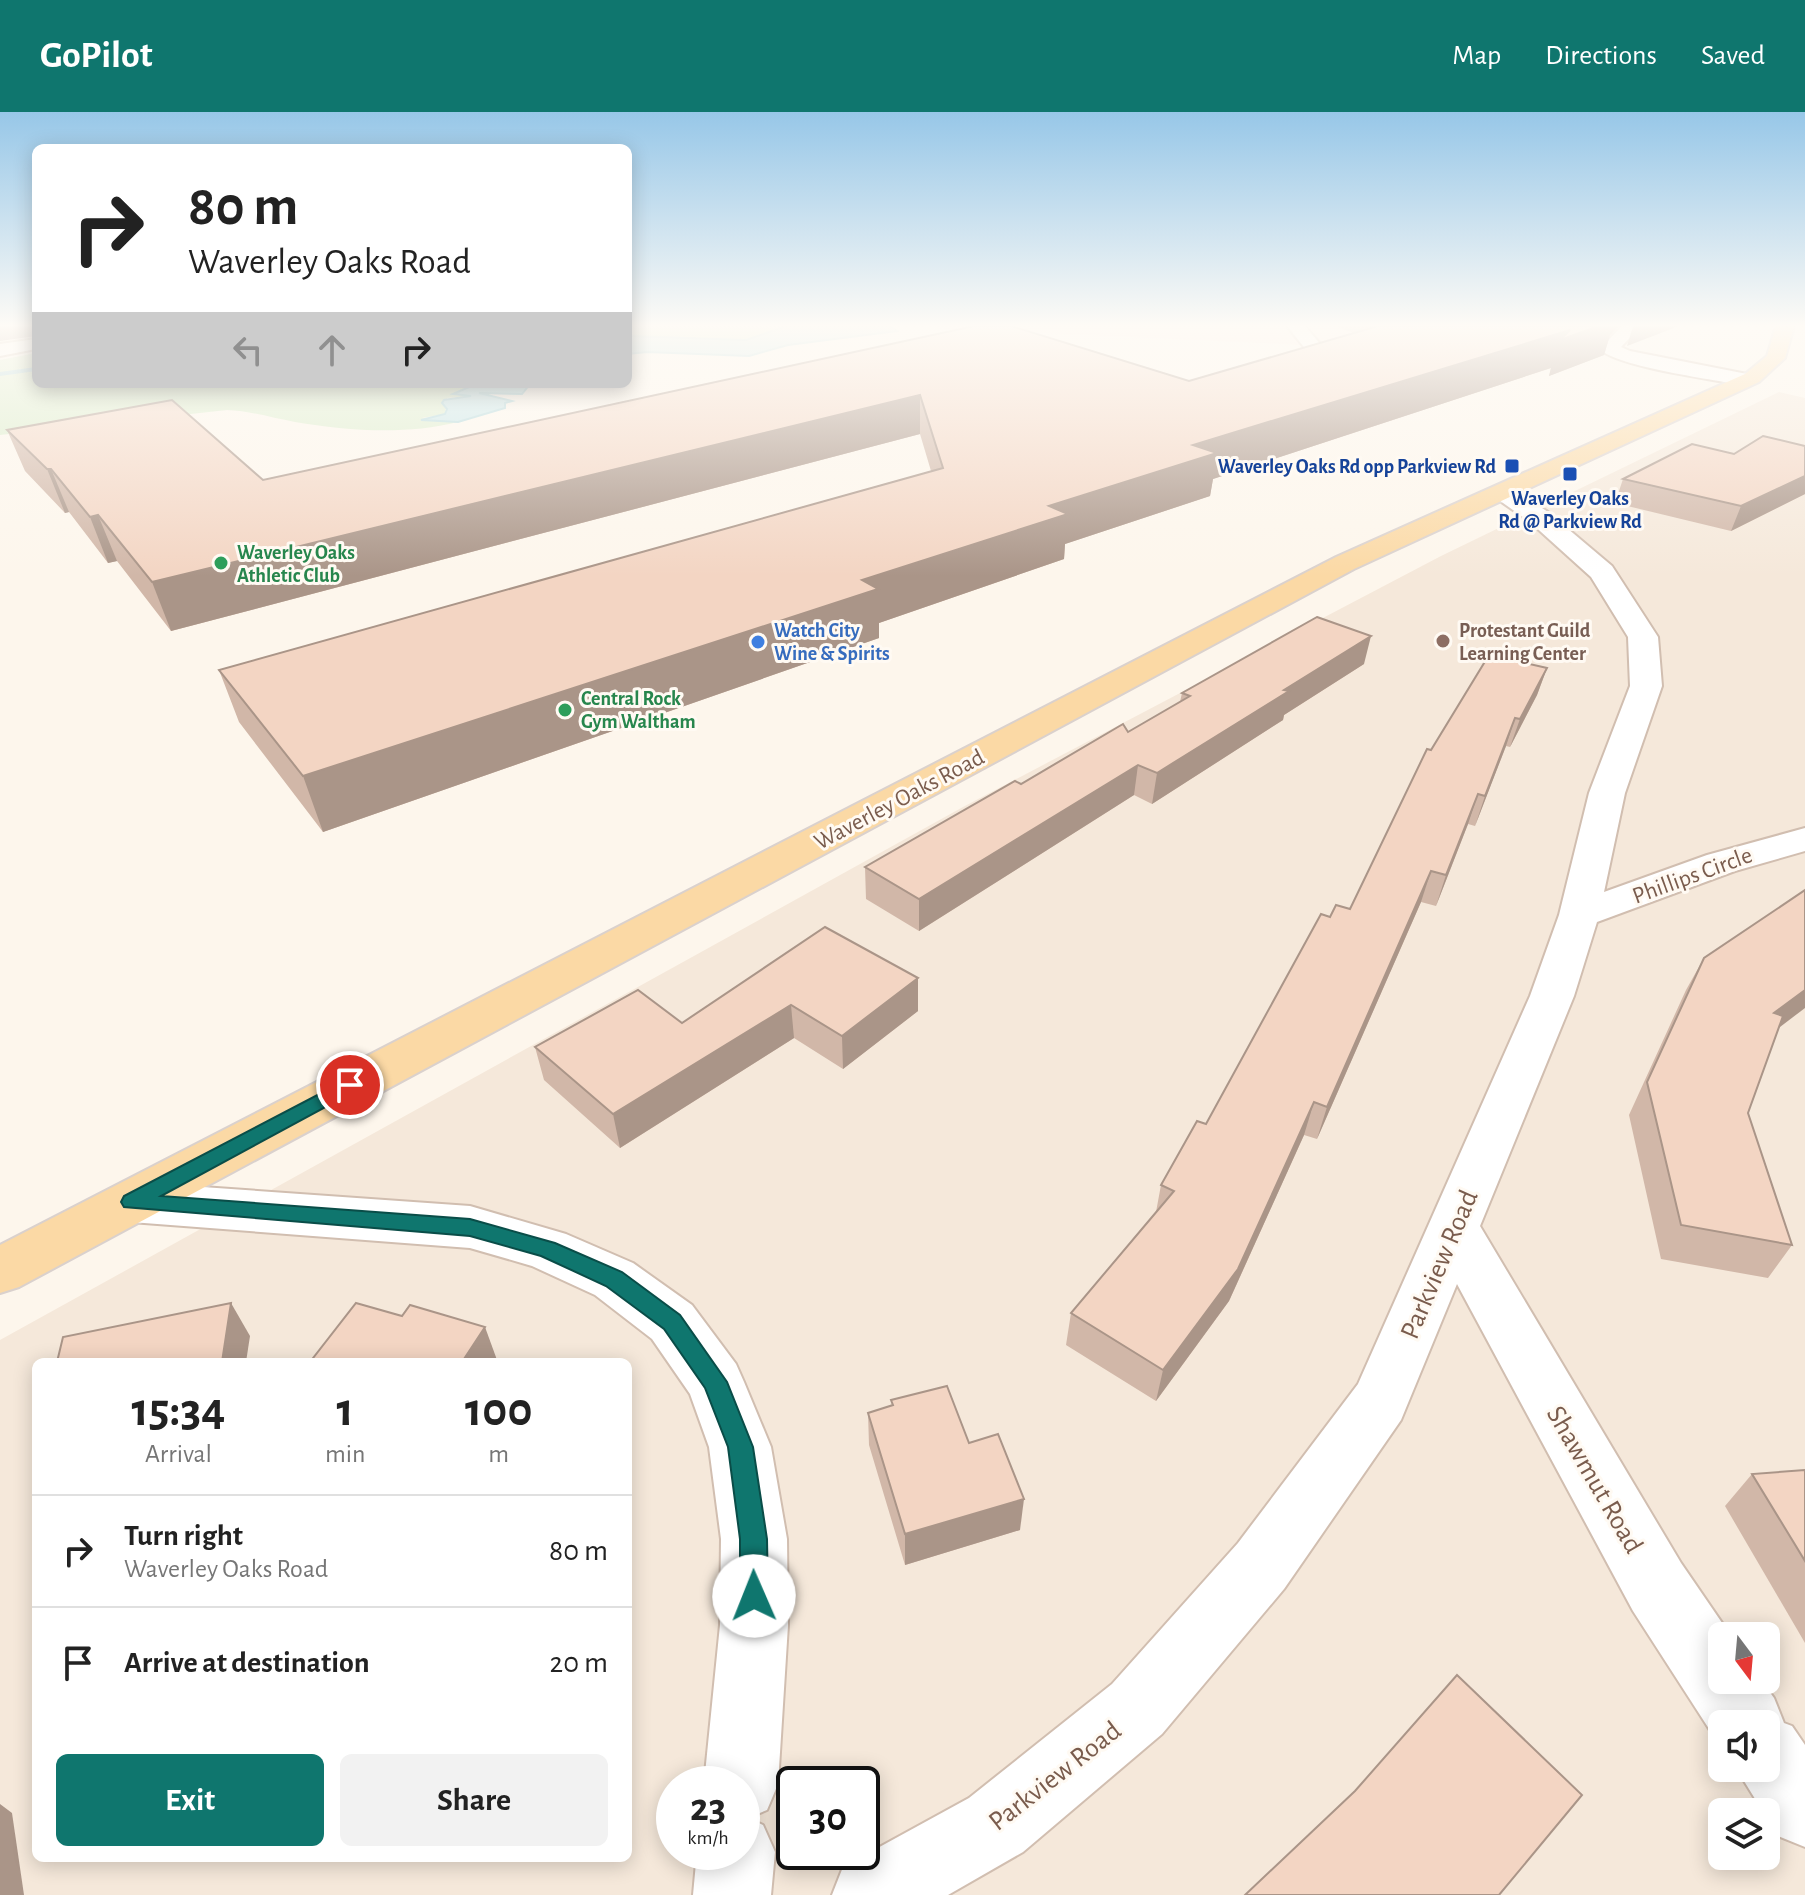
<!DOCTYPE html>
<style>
:root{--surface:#fff;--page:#f2f2f2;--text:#222;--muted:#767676;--line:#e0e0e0;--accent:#0f766e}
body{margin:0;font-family:"Alegreya Sans",sans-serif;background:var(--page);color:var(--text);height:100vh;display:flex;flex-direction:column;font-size:30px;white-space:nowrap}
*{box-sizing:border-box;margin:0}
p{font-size:26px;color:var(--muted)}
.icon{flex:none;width:44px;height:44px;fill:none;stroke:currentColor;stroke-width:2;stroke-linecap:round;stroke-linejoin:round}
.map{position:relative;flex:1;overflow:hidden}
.drawer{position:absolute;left:32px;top:1246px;width:600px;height:504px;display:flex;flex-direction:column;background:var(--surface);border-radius:12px;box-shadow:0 4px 20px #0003}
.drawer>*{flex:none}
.guide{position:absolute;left:32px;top:32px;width:600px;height:244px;border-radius:12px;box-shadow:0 4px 20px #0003;background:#fff;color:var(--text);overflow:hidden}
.needle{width:52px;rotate:164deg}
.controls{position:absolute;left:1708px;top:1510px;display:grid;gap:16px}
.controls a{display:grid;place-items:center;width:72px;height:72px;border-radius:12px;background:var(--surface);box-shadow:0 4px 20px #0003;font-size:40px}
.speed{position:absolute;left:656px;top:1654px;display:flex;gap:16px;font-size:40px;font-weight:700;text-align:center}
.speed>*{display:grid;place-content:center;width:104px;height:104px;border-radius:50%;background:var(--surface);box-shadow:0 4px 20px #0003;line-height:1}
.speed small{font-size:20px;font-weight:400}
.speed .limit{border:4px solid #111;border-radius:12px;background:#fff;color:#111}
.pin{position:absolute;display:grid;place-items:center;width:68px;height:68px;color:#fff;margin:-34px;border:4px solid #fff;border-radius:50%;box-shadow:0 2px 8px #0007}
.me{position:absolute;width:88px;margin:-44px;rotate:359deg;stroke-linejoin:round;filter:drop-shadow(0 0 6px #0008)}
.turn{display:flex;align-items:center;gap:28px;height:168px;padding:0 24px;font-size:36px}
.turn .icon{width:104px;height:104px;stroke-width:2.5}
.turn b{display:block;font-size:56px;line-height:68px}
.lanes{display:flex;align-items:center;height:76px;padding:0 24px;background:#0003;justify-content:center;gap:40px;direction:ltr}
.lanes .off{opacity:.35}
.eta{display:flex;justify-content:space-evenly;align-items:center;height:136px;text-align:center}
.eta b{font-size:48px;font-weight:700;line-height:56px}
.primary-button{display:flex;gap:16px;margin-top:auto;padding:16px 24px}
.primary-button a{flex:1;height:92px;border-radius:12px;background:var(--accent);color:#fff;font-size:32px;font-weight:700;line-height:92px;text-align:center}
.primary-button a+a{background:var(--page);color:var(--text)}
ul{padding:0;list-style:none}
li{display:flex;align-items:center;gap:24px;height:112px;padding:0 24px;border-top:2px solid var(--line)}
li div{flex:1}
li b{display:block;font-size:30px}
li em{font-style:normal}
header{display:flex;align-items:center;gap:48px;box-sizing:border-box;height:112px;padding:0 40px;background:var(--accent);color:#fff}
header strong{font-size:38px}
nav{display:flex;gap:44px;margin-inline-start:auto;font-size:28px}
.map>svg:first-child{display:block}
.residential{fill:#f5e8da;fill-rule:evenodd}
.commercial{fill:#fde8e0}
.green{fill:#d8ecc9}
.water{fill:#bfe3e8;stroke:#a5d3da;stroke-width:2}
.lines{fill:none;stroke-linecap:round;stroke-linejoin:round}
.stream{fill:#a5d3da;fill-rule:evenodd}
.minor-casing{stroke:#d1beb0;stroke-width:4}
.major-casing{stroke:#dad1cd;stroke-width:4}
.minor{fill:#fff;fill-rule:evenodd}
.major{fill:#fbd9a5;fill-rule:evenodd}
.wall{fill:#d1b7a8}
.shaded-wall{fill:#aa9588}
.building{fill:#f3d5c3;stroke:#aa9588;stroke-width:2}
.route{fill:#0f766e;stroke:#0a4d48;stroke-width:2}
.transit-dot{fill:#1a4fb4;stroke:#fffaf3;stroke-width:3}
.leisure-dot{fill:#2e9e5b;stroke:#fffaf3;stroke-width:3}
.education-dot{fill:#8d6e63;stroke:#fffaf3;stroke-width:3}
.shop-dot{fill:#3f7fe0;stroke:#fffaf3;stroke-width:3}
.labels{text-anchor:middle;stroke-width:6;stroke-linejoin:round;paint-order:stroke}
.far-transit-label{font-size:20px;font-weight:bold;fill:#164399;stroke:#fffaf3;text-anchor:end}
.far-leisure-label{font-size:20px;font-weight:bold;fill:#27864d;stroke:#fffaf3;text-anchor:start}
.far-shop-label{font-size:20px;font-weight:bold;fill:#366cbe;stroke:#fffaf3;text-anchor:start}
.far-education-label{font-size:20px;font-weight:bold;fill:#785e54;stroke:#fffaf3;text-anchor:start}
.street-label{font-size:24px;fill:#7a5c4d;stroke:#fffaf3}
.near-street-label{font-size:28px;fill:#7a5c4d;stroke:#fffaf3}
</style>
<header>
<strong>GoPilot</strong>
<nav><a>Map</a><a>Directions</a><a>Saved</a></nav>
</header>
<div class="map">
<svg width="1805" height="1783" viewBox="0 0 1805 1783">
<rect width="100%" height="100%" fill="#fdf6ec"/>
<!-- residential -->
<path class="residential" d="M1779,280L1805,286V1783H0V1228L963,695L1441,444ZM36,1250H628V1746H36ZM1722,1524H1766V1568H1722ZM1722,1612H1766V1656H1722ZM674,1672H742V1740H674ZM794,1672H862V1740H794ZM1722,1700H1766V1744H1722Z"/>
<!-- commercial -->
<polygon class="commercial" points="936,214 1605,214 1392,237 936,216"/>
<!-- green -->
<g class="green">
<polygon points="628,214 786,214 746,228 628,224"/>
<path d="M36,241V272H476L453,282L472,284L447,286L445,302L422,306L458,310C406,323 348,319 295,310C272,306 251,299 227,298L0,323V248Z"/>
</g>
<!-- water -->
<g class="water">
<polygon points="786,214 891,214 897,219 788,233 749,244 647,240 628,242 628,224 746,228"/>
<polygon points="476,272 530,272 522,282 479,281 512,289 505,291 505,296 458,310 421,308 445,302 447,297 442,291 444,288 471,284 453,282"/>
</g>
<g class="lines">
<!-- stream -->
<polygon class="stream" points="36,255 36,259 0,264 0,260"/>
<defs>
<g id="minor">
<polygon points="1287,214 1305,214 1332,246 1330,250 1316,250"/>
<path d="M1622,214H1641L1621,235L1630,239L1747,262L1757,268L1747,274C1718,268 1616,255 1600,237Z"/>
<polygon points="36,227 36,237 0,244 0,232"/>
<polygon points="1504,374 1512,376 1548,400 1612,454 1658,525 1662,574 1625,681 1604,780 1707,743 1805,716 1805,739 1735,759 1597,810 1574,884 1480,1114 1681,1451 1731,1524 1722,1524 1722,1568 1761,1568 1774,1586 1784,1611 1792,1614 1805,1633 1805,1735 1778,1724 1736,1656 1766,1656 1766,1612 1722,1612 1722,1637 1633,1499 1457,1172 1401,1308 1284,1477 1162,1622 1023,1740 948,1783 832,1783 843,1755 969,1686 1112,1572 1238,1431 1358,1272 1530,884 1559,803 1589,681 1630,574 1628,525 1591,465 1530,410 1496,386 1492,381 1496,376"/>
<polygon points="131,1070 470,1094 566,1122 633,1151 692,1193 736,1252 744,1270 771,1335 787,1427 788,1513 778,1672 767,1698 748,1706 763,1713 775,1740 771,1783 693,1783 697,1740 742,1740 742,1672 704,1672 720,1513 721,1427 709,1335 690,1282 652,1227 595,1183 532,1154 470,1136 131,1110 113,1104 105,1090 113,1076"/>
</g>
<polygon id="major" points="1776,214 1794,214 1785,246 1759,270 1354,457 19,1175 0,1181 0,1133 1336,445 1745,262 1767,244"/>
</defs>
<!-- minor casing -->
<use href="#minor" class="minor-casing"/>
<!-- major casing -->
<use href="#major" class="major-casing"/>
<!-- minor -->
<use href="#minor" class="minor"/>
<!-- major -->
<use href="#major" class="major"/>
</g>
<!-- wall -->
<g class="wall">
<polygon points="974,214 1189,269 1354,221 1335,214 1619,214 1610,223 1604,243 1549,264 1551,256 1213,367 1210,384 1065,432 1064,447 879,511 879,526 323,720 239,610 219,558 931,359 920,322 171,519 117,449 108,451 69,400 65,401 25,359 7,318 263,368"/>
<polygon points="1805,334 1805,382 1731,419 1615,391 1623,367 1734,342"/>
<polygon points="1364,552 1284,603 1283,608 1152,692 1134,683 919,819 866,787 865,755 1021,672 1128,620 1180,590 1182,581"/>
<polygon points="1547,556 1537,583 1510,635 1506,634 1475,714 1468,712 1436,794 1421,790 1317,1027 1304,1023 1229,1189 1156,1289 1066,1233 1071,1201 1156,1100 1161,1073 1206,1012 1330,805 1350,797 1431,638"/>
<polygon points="825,815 918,899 843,957 794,926 620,1036 544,968 535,935 682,911"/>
<polygon points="1704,846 1779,916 1748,1001 1792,1133 1768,1166 1661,1147 1629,1003 1686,878"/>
<polygon points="891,1288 969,1331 1020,1418 905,1453 869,1333 868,1301 892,1294"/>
<polygon points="1805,1358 1805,1531 1725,1394 1752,1362"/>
</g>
<!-- shaded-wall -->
<g class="shaded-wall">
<polygon points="0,214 32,214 36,224 0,229"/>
<polygon points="1599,214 1619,214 1610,223 1604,243 1549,264 1551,256 1213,367 1210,384 1065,432 1064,447 879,511 879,526 323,720 303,664 862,468 1049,394 1193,333 1570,218"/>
<polygon points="1633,214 1679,214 1627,234"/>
<polygon points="920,283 920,322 171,519 152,470"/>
<polygon points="47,357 51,357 69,400 65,401"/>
<polygon points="1805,364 1805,382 1731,419 1741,394"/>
<polygon points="98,403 117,449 108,451 90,405"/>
<polygon points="1371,524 1364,552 1284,603 1283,608 1152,692 1157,661 1284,578"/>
<polygon points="1547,556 1537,583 1510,635 1520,607"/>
<polygon points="1515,606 1506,634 1475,714 1485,684"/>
<polygon points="1138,653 1134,683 919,819 919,787"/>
<polygon points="1478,682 1468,712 1436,794 1446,763"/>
<polygon points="1431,759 1421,790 1317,1027 1327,995"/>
<polygon points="918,866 918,899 843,957 842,924"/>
<polygon points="1805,878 1805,896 1755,934 1774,901"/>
<polygon points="791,893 794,926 620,1036 613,1002"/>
<polygon points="1314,990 1304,1023 1229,1189 1156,1289 1163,1258"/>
<polygon points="231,1191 250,1224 246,1250 222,1250"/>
<polygon points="485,1215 497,1248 496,1250 462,1250"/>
<polygon points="1024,1387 1020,1418 905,1453 905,1422"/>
<polygon points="0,1692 12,1701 24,1783 0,1783"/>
</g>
<!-- building -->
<g class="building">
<polygon points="974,214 1011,214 1189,269 1378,214 1599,214 1560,228 1570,218 1193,333 1217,341 1049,394 1068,402 862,468 878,477 303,664 219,558 943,356 920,283 152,470 98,403 90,405 51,357 47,357 7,318 172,288 263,368"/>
<polygon points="1763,324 1805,334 1805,364 1741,394 1623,367 1692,332 1734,342"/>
<polygon points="1317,505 1371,524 1284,578 1289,579 1157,661 1138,653 919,787 865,755 1015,669 1021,672 1123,612 1128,620 1190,584 1182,581"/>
<polygon points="1489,543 1547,556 1520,607 1515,606 1485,684 1478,682 1446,763 1431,759 1327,995 1314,990 1238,1157 1163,1258 1071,1201 1174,1079 1161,1073 1197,1009 1206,1012 1321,802 1330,805 1336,793 1350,797 1427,637 1431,638"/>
<polygon points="1805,778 1805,878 1774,901 1783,904 1748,1001 1792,1133 1681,1113 1647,970 1704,846"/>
<polygon points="825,815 918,866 842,924 791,893 613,1002 535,935 638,878 682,911"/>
<polygon points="231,1191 222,1250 57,1250 63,1225"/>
<polygon points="356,1191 402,1204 410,1193 485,1215 462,1250 310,1250"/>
<polygon points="947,1274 969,1331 998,1322 1024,1387 905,1422 868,1301 893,1293 891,1288"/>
<polygon points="1805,1358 1805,1449 1752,1362"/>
<polygon points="1457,1563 1582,1683 1499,1783 1245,1783 1355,1679"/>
</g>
<!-- sky -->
<linearGradient id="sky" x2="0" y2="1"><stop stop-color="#97c7e8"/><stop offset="0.46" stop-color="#fefbf6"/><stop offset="1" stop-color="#fefbf6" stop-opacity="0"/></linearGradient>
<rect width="1805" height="464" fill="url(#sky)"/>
<!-- route -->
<polygon class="route" points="350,966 360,973 357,978 161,1084 470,1107 555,1131 622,1160 680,1203 727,1270 753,1335 767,1427 768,1484 764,1494 754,1498 744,1494 740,1484 740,1427 728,1335 705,1276 664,1217 606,1174 541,1144 470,1124 124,1095 121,1090 124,1084"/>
<!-- markers -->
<g class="transit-dot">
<rect x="1504" y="346" width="16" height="16" rx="4"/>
<rect x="1562" y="354" width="16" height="16" rx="4"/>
</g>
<g class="leisure-dot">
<circle cx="221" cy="451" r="8"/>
<circle cx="565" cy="598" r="8"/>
</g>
<circle class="education-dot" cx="1443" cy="529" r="8"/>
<circle class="shop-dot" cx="758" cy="530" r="8"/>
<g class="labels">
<!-- far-transit labels -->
<g class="far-transit-label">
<text x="1496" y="361">Waverley Oaks Rd opp Parkview Rd</text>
<text x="1570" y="393" text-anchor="middle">Waverley Oaks<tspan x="1570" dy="23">Rd @ Parkview Rd</tspan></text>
</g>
<!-- far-leisure labels -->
<g class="far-leisure-label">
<text x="237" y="447">Waverley Oaks<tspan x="237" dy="23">Athletic Club</tspan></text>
<text x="581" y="593">Central Rock<tspan x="581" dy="23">Gym Waltham</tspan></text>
</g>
<!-- far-shop labels -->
<g class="far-shop-label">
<text x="774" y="525">Watch City<tspan x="774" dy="23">Wine &amp; Spirits</tspan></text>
</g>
<!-- far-education labels -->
<g class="far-education-label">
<text x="1459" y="525">Protestant Guild<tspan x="1459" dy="23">Learning Center</tspan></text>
</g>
<!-- street labels -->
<g class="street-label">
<text transform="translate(899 687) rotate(-28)" y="8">Waverley Oaks Road</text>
<text transform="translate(1692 763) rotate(-20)" y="8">Phillips Circle</text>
</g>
<!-- near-street labels -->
<g class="near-street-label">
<text transform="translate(1438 1152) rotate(-67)" y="10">Parkview Road</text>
<text transform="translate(1596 1367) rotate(60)" y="10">Shawmut Road</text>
<text transform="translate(1054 1663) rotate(-38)" y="10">Parkview Road</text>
</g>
</g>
</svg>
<div class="controls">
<a><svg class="needle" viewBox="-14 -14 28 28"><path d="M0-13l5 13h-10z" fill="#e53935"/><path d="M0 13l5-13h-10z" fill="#767676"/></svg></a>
<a><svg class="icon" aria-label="sound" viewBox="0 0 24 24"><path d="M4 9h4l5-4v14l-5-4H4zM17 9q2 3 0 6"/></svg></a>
<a><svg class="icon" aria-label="layers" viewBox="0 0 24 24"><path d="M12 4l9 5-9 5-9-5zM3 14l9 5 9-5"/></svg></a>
</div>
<div class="speed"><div>23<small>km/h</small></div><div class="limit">30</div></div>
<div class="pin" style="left:350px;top:973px;background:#d93025"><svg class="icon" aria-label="arrive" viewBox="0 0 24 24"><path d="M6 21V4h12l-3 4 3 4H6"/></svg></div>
<svg class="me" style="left:754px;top:1484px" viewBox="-20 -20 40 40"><circle r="19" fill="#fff"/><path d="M0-13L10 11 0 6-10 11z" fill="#0f766e"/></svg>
<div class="guide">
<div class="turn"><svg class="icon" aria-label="right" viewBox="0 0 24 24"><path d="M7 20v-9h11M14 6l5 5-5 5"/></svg><div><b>80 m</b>Waverley Oaks Road</div></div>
<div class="lanes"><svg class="icon off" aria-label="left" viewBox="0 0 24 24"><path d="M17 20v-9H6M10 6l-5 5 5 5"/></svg><svg class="icon off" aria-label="ahead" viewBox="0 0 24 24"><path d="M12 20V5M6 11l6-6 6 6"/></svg><svg class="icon" aria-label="right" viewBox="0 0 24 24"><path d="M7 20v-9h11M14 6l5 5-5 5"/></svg></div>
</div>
<section class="drawer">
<div class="eta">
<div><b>15:34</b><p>Arrival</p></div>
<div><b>1</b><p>min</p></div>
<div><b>100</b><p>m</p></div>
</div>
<ul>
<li><svg class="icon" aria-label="right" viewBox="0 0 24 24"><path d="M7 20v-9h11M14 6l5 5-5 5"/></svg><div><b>Turn right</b><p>Waverley Oaks Road</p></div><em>80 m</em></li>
<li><svg class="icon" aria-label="arrive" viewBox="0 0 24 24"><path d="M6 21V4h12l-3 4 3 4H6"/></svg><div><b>Arrive at destination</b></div><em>20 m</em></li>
</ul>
<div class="primary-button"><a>Exit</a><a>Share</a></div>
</section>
</div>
